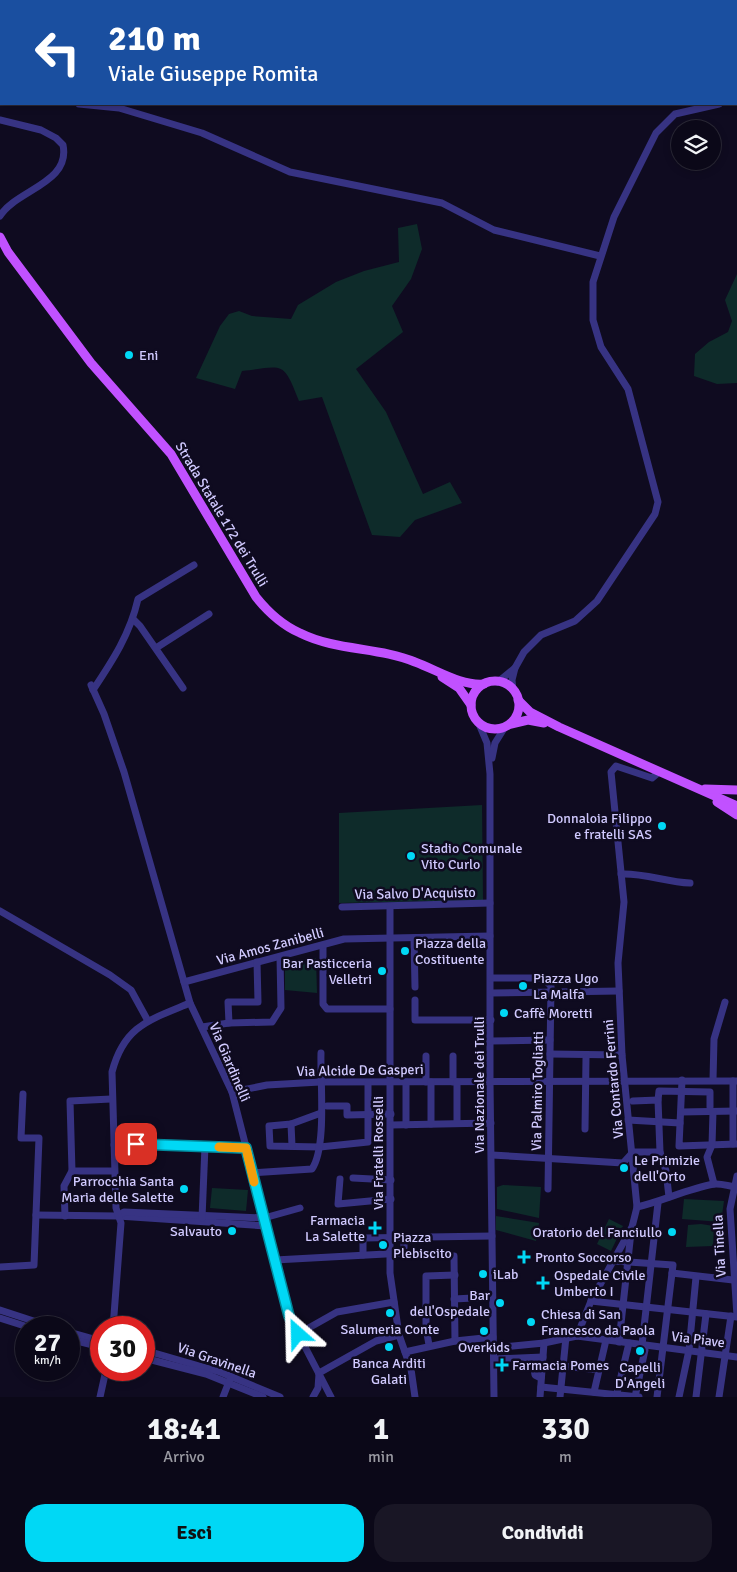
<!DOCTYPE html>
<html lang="it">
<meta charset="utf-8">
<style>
:root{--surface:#0b0818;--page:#191625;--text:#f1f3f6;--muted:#9a9aa2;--line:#2b2937;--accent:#00d8f5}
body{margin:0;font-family:Signika,sans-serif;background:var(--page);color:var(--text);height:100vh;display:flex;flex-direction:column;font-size:19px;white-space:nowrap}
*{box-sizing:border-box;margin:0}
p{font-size:16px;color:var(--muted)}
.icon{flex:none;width:28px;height:28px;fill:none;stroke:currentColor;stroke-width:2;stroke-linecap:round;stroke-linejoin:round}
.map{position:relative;height:1397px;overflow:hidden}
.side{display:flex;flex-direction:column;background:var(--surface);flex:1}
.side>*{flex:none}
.banner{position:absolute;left:0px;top:0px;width:738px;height:105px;box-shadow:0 2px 8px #0003,0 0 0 1px var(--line);background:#1a4fa0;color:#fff;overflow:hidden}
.fabs{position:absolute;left:671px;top:120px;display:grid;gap:10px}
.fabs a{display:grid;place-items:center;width:50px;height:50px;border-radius:50%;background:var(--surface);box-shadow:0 2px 8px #0003,0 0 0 1px var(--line);font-size:25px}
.speed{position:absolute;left:15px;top:1316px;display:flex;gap:10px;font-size:25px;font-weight:700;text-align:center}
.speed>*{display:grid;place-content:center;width:65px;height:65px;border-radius:50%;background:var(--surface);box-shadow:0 2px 8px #0003,0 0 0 1px var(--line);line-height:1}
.speed small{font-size:12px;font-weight:400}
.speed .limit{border:8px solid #d22;background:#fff;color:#111}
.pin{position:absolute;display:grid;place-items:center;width:42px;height:42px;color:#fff;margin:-21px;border-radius:10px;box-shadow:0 2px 8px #0006}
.me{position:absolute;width:55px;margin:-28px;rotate:335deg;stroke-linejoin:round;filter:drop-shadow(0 0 4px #0008)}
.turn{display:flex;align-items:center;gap:18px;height:105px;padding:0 25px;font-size:22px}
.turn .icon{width:65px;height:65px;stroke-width:2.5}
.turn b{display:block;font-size:35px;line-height:42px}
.eta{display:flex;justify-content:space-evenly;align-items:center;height:85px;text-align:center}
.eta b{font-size:30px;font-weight:700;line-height:35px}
.cta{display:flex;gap:10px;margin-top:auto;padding:10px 25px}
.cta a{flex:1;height:58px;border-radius:20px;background:var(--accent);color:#111;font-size:20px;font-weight:700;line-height:58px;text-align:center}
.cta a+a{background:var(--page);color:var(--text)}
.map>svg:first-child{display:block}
.green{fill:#0e2b2a}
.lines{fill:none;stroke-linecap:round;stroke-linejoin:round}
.minor{stroke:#373383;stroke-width:7}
.major{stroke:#c151ff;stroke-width:9}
.route-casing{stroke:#008c9f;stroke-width:12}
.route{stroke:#00d8f5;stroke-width:9}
.slow{stroke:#f59e0b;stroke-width:9}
.poi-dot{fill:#00d8f5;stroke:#0f0b20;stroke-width:2}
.labels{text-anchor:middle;stroke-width:5;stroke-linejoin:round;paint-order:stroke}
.poi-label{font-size:14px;fill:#d1caff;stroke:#0f0b20;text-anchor:start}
.street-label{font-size:14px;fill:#d1caff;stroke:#0f0b20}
</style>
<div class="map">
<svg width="737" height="1397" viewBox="0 0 737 1397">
<rect width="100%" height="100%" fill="#0f0b20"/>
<!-- green -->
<g class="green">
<path d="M417,224L422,249L411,279L392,306L403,332L356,369L386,412L423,494L450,482L462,503L415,520L400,537L372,535L322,397L299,401C283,360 284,366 242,371L235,389L196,378L220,326L229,314L239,311L252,316L291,319L298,305L336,282L364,271L399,262L398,228Z"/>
<polygon points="737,274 737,383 717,384 694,376 695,354 709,342 728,332 732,321 725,300"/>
<polygon points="482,805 483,900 339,903 339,813"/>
<polygon points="316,958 317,993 285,990 285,965"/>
<polygon points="503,1185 541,1187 539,1218 497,1209 497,1187"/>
<polygon points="212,1188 248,1190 246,1211 210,1208"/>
<polygon points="684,1199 724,1201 721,1222 682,1219"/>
<polygon points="496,1216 539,1223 536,1241 496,1230"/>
<polygon points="609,1219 623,1226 611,1251 597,1244"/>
<polygon points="701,1224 714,1226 713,1246 686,1247 688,1225"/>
</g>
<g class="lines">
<!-- minor -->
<g class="minor">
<polyline points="736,97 737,97"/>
<polyline points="0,99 1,99"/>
<polyline points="79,104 119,108 202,133 290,172 442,203 494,230 600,256"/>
<path d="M0,120L41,130L56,138L63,145C71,183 16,190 0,216"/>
<polyline points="133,619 140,626 183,688"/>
<polyline points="156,648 209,614"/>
<polyline points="515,668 524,652 541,635 575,621 597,601 655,514 658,502 628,389 601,347 593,320 593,282 614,217 656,133 675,114 719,104"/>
<polyline points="498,682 515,668 512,680 513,690"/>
<polyline points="91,685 104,714 124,772 190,1003 232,1092 289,1316 331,1397"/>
<path d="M93,690C113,660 130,634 138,599L194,565"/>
<polyline points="479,724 487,743 490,774 490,1082 494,1397"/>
<polyline points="492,758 495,743 505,727"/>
<path d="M621,874C645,873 666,882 690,883"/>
<polyline points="342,907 490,903"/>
<polyline points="390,907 390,1273 399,1335 411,1369 415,1397"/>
<polyline points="0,911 110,975 131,990 148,1021"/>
<polyline points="414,938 415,987"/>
<polyline points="323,946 323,1004 327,1009 390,1009"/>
<polyline points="491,978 543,978 551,986 548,1189"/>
<polyline points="184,982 344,939 490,936"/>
<polyline points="491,993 619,991"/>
<polyline points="415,1000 415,1020 491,1020"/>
<polyline points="229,1023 228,1002 258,1002 257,962"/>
<polyline points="202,1027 229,1023 272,1022 281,1008 280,957"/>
<polyline points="490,1041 550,1040"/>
<polyline points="550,1054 622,1055"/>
<polyline points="453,1056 453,1082"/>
<polyline points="682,1080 679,1146 737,1144"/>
<polyline points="713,1080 714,1039 725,1002"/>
<polyline points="406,1082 406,1125"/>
<polyline points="426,1082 426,1056"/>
<polyline points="232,1092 267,1085 320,1082 737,1081"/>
<polyline points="658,1100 659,1091 710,1092 710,1107"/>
<polyline points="327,1106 347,1106 347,1115 391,1114"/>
<polyline points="681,1112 737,1111"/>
<polyline points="713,1112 712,1145 707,1157 714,1184"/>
<polyline points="321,1113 291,1124 269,1126 270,1146 320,1147 368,1142 368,1083"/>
<polyline points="628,1120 680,1123"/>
<polyline points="457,1123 457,1082"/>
<polyline points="291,1124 292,1146"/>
<polyline points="431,1124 431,1082"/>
<polyline points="391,1125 491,1123"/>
<polyline points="585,1129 586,1058"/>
<polyline points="733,1144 733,1081"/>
<polyline points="114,1145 152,1144 246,1148"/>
<polyline points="660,1152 666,1171 669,1197"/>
<polyline points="492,1155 623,1163 633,1152 660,1152 658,1100 633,1101"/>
<polyline points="72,1171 114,1171"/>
<path d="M252,1173L312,1169C327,1147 320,1081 321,1053"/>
<polyline points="737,1176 730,1209 737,1316"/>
<polyline points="353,1178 391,1180"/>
<polyline points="340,1179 338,1204 391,1199"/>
<path d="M637,1207C663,1201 687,1189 714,1184C723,1183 729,1187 737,1187"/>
<polyline points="36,1215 118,1216 266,1226"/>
<polyline points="65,1216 64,1186 72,1171 70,1101 111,1099"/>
<polyline points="118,1216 124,1212 264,1218 300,1208"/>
<polyline points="202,1218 205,1146"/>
<polyline points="363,1255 363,1238 492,1236"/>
<polyline points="454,1256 455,1341"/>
<polyline points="275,1260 404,1253 404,1238"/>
<polyline points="614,1261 673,1265 672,1273 733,1280"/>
<polyline points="0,1267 34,1265 39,1138 21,1138 23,1094"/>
<polyline points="454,1299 492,1297"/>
<polyline points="591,1301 737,1317"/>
<polyline points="0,1310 55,1328"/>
<polyline points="0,1318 31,1328"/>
<path d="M113,1328L121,1223L116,1208L112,1072C124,1026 149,1020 190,1003"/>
<polyline points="69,1332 101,1341"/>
<polyline points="298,1334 337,1312 394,1302"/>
<polyline points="577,1336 591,1301 632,1227 637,1207 622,1055 618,963 624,902 611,772 616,766 652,778 659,772"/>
<polyline points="69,1339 101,1347"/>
<polyline points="619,1342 631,1232"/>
<polyline points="429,1345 426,1328 426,1276 455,1275"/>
<polyline points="493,1348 544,1343 577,1336 737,1357"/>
<polyline points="144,1350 220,1372 280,1397"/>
<polyline points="405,1352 455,1341 493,1337"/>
<polyline points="144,1358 206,1374 263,1397"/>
<polyline points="532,1358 535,1375 541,1378"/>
<polyline points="494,1359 543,1357"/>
<polyline points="563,1366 599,1370"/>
<polyline points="319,1373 376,1341 399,1335"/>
<polyline points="541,1387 639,1397"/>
<polyline points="594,1392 606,1340"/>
<polyline points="100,1397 106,1370"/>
<polyline points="223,1397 230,1379"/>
<polyline points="313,1397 318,1388 319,1374"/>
<polyline points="540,1397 544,1343"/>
<polyline points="560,1397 566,1337"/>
<polyline points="616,1397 629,1343"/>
<polyline points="635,1397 645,1350 642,1345 658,1203"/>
<polyline points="657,1397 672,1273"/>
<polyline points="679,1397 689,1350 696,1277"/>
<polyline points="696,1397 706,1314"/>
<polyline points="719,1397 731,1316"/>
</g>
<!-- major -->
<g class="major">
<path d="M0,237L8,252L91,363L171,454L256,597C268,612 282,625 300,633C336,651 379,647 415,662C437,670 461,686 484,684"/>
<polyline points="442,677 459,688 471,705"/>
<circle cx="495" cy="705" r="24"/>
<polyline points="518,700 530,712 559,727 737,806"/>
<polyline points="511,724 528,720 544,723"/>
<polyline points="705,789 737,790"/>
<polyline points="717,802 737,815"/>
</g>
</g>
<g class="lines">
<defs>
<polyline id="route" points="136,1144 246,1148 289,1316 298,1334"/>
</defs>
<!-- route casing -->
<use href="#route" class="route-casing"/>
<!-- route -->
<use href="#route" class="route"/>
<!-- slow -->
<polyline class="slow" points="219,1147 246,1148 254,1182"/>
</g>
<!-- markers -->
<g class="poi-dot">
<circle cx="129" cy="355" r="5"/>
<circle cx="662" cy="826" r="5"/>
<circle cx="411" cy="856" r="5"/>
<circle cx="405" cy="951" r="5"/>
<circle cx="382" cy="971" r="5"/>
<circle cx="523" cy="986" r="5"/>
<circle cx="504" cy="1013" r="5"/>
<circle cx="624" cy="1168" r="5"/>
<circle cx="184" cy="1189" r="5"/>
<path d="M372.5 1220.5h5v5h5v5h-5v5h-5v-5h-5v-5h5z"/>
<circle cx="232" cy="1231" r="5"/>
<circle cx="672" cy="1232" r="5"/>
<circle cx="383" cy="1245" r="5"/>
<path d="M521.5 1249.5h5v5h5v5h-5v5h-5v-5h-5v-5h5z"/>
<circle cx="483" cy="1274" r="5"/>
<path d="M540.5 1275.5h5v5h5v5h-5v5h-5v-5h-5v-5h5z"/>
<circle cx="500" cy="1303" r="5"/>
<circle cx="390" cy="1313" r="5"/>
<circle cx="531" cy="1322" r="5"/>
<circle cx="484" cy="1331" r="5"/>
<circle cx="389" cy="1347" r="5"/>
<circle cx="640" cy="1351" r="5"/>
<path d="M499.5 1357.5h5v5h5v5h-5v5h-5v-5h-5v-5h5z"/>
</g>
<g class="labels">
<!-- poi labels -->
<g class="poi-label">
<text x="139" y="360">Eni</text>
<text x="652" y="823" text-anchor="end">Donnaloia Filippo<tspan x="652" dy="16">e fratelli SAS</tspan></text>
<text x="421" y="853">Stadio Comunale<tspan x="421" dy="16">Vito Curlo</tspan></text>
<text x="415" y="948">Piazza della<tspan x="415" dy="16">Costituente</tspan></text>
<text x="372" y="968" text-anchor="end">Bar Pasticceria<tspan x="372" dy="16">Velletri</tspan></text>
<text x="533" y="983">Piazza Ugo<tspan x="533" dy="16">La Malfa</tspan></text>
<text x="514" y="1018">Caffè Moretti</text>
<text x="634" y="1165">Le Primizie<tspan x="634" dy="16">dell'Orto</tspan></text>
<text x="174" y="1186" text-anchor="end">Parrocchia Santa<tspan x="174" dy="16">Maria delle Salette</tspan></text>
<text x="365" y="1225" text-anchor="end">Farmacia<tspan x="365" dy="16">La Salette</tspan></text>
<text x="222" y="1236" text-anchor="end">Salvauto</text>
<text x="662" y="1237" text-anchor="end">Oratorio del Fanciullo</text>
<text x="393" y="1242">Piazza<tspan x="393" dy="16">Plebiscito</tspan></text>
<text x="535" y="1262">Pronto Soccorso</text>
<text x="493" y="1279">iLab</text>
<text x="554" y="1280">Ospedale Civile<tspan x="554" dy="16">Umberto I</tspan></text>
<text x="490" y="1300" text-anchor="end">Bar<tspan x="490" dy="16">dell'Ospedale</tspan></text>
<text x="541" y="1319">Chiesa di San<tspan x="541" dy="16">Francesco da Paola</tspan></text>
<text x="390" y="1334" text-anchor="middle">Salumeria Conte</text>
<text x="484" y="1352" text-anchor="middle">Overkids</text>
<text x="389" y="1368" text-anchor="middle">Banca Arditi<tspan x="389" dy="16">Galati</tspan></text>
<text x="512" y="1370">Farmacia Pomes</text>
<text x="640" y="1372" text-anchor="middle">Capelli<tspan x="640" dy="16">D'Angeli</tspan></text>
</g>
<!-- street labels -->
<g class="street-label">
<text transform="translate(222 514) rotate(59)" y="5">Strada Statale 172 dei Trulli</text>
<text transform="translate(415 893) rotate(-1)" y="5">Via Salvo D'Acquisto</text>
<text transform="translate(270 946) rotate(-15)" y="5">Via Amos Zanibelli</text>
<text transform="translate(230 1062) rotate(67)" y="5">Via Giardinelli</text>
<text transform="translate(360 1070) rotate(-1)" y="5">Via Alcide De Gasperi</text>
<text transform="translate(613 1079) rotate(-95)" y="5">Via Contardo Ferrini</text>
<text transform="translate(479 1085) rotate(-90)" y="5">Via Nazionale dei Trulli</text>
<text transform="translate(537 1091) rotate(-89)" y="5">Via Palmiro Togliatti</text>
<text transform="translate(378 1153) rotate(-90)" y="5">Via Fratelli Rosselli</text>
<text transform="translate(719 1246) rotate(-93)" y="5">Via Tinella</text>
<text transform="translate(698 1339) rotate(7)" y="5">Via Piave</text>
<text transform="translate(217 1360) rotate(19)" y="5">Via Gravinella</text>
</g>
</g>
</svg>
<div class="fabs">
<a><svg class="icon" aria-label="layers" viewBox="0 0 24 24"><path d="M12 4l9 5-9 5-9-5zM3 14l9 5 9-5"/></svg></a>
</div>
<div class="speed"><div>27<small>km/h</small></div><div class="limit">30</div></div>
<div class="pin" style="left:136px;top:1144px;background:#d93025"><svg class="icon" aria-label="arrive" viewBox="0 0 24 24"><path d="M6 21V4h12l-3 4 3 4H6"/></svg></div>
<svg class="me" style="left:298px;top:1334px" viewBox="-20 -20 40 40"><path d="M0-17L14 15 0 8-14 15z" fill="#00d8f5" stroke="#fff" stroke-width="4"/></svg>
<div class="banner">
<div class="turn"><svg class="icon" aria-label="left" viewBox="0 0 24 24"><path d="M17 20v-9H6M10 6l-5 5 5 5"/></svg><div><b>210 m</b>Viale Giuseppe Romita</div></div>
</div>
</div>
<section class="side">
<div class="eta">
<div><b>18:41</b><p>Arrivo</p></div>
<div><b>1</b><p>min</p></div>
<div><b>330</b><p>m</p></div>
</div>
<div class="cta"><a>Esci</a><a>Condividi</a></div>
</section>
